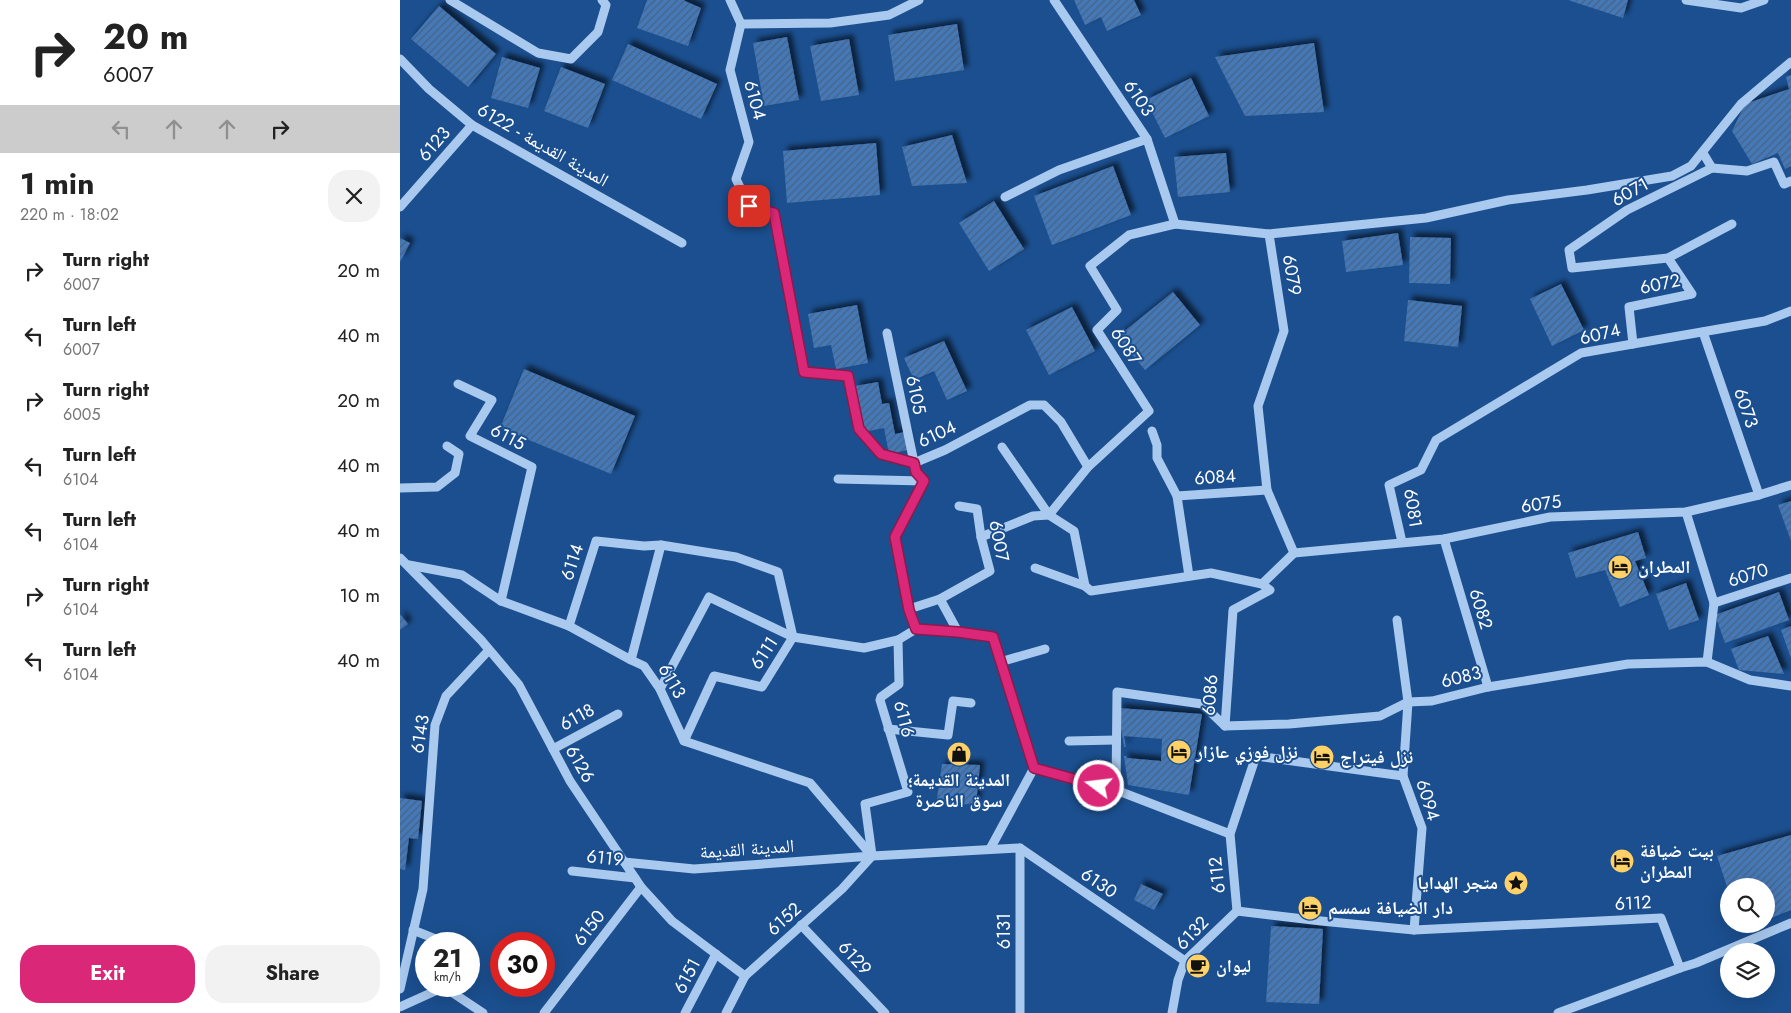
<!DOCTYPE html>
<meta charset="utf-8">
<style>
:root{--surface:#fff;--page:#f2f2f2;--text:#222;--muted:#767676;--accent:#db2777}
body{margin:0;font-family:Jost,"Noto Naskh Arabic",sans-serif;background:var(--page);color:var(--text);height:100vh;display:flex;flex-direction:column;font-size:19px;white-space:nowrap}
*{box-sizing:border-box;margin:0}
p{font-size:16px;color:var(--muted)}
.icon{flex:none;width:28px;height:28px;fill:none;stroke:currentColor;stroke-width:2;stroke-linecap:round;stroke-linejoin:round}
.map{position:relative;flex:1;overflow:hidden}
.details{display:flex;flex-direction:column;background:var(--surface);width:400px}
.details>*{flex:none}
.hud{background:#fff;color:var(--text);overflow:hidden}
.buttons{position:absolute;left:1320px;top:878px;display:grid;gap:10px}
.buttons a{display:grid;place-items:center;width:55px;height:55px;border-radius:50%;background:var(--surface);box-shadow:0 5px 20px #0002;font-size:25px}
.speed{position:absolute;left:15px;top:932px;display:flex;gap:10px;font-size:25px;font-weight:700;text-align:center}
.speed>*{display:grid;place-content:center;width:65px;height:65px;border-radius:50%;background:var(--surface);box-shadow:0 5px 20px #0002;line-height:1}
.speed small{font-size:12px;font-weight:400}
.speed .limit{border:8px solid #d22;background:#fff;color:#111}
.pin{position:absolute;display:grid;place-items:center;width:42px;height:42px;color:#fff;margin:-21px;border-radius:10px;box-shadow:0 2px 8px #0006}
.me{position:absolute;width:55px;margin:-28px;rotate:285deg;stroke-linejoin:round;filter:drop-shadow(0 0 4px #0008)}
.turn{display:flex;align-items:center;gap:18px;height:105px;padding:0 20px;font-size:22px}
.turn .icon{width:65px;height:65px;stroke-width:2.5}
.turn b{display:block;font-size:35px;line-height:42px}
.lanes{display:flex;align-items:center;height:48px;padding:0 20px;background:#0003;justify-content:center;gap:25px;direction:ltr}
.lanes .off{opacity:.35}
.round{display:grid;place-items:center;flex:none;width:52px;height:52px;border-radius:20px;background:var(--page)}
.headline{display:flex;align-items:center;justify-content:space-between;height:85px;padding:0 20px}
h1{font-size:30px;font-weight:700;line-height:38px}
.primary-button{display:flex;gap:10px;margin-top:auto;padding:10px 20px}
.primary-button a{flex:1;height:58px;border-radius:20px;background:var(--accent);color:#fff;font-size:20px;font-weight:700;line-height:58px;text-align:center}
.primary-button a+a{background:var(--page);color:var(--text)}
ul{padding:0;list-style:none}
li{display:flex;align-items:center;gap:15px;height:65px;padding:0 20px}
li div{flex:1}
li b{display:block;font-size:19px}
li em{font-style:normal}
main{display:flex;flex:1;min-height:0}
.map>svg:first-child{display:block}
.building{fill:url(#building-hatch);filter:url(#shadow)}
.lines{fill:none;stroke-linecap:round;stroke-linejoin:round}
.minor{stroke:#a9c9ee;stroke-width:9}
.route-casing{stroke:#8e194d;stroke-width:12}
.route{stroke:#db2777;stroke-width:9}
.labels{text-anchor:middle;stroke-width:4;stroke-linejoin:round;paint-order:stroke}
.street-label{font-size:18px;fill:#fff;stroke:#1b4f8f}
.poi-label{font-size:18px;font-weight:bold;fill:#fff;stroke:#1b4f8f;text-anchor:start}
</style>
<main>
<section class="details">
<div class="hud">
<div class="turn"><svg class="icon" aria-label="right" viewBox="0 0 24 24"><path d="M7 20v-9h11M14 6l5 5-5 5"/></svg><div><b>20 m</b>6007</div></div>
<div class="lanes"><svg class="icon off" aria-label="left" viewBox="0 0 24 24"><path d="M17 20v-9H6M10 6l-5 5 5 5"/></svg><svg class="icon off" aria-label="ahead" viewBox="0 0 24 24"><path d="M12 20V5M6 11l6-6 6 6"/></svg><svg class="icon off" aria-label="ahead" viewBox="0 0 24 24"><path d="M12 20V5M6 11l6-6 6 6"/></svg><svg class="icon" aria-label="right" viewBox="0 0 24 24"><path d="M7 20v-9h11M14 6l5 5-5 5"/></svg></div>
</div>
<div class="headline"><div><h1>1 min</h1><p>220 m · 18:02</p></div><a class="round"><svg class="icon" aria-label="close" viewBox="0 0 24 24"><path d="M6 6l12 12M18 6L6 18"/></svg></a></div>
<ul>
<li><svg class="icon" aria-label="right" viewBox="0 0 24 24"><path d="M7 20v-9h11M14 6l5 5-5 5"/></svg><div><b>Turn right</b><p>6007</p></div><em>20 m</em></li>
<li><svg class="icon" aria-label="left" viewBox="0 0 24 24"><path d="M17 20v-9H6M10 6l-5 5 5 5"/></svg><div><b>Turn left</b><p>6007</p></div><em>40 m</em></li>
<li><svg class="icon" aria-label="right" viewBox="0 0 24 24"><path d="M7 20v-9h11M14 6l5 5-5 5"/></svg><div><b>Turn right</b><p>6005</p></div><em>20 m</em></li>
<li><svg class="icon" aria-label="left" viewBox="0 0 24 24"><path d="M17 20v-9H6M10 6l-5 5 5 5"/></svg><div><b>Turn left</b><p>6104</p></div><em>40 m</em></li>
<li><svg class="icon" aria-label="left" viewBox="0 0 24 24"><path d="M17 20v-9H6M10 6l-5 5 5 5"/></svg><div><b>Turn left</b><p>6104</p></div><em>40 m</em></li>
<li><svg class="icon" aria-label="right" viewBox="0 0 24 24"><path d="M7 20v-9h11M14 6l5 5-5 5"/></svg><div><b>Turn right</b><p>6104</p></div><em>10 m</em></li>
<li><svg class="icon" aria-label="left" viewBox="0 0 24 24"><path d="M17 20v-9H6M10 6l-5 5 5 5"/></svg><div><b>Turn left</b><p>6104</p></div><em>40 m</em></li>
</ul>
<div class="primary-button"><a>Exit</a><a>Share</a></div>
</section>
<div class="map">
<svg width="1391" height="1013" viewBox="0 0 1391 1013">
<defs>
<pattern id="building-hatch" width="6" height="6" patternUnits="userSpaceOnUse" patternTransform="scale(1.25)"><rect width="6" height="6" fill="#4478b7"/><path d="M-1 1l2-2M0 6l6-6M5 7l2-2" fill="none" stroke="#486282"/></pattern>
<filter id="shadow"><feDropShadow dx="4.5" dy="-4.5" stdDeviation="2.5" flood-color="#0009"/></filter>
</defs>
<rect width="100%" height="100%" fill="#1b4f8f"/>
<!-- building -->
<g class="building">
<polygon points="247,0 285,0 285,1 301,8 288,46 237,28"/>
<polygon points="674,0 734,0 741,15 707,31 701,17 685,25"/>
<polygon points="1168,0 1228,0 1223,18"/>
<polygon points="39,6 96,54 68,87 11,39"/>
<polygon points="557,24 564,70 495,81 488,35"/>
<polygon points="387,37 399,100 364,106 353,43"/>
<polygon points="449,39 459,95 421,101 410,46"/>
<polygon points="914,43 924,112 845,116 815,57"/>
<polygon points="228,44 317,84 301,119 212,80"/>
<polygon points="102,57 140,68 128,108 91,98"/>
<polygon points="161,67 205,84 188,128 144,111"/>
<polygon points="1391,75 1391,166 1385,169 1378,153 1352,164 1332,131 1345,104 1389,89 1386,77"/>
<polygon points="791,78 809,116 765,138 746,100"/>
<polygon points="552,135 567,183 512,186 502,147"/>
<polygon points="476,143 480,195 387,203 383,151"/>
<polygon points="826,153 830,192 778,197 774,157"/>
<polygon points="713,166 731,215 652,245 634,196"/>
<polygon points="594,201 624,249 589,271 559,223"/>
<polygon points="998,233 1003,265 946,272 942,241"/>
<polygon points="1010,237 1051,238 1050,284 1009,283"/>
<polygon points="0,238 10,243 0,262"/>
<polygon points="1161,284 1184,330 1152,346 1130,299"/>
<polygon points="773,292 800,325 745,370 717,337"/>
<polygon points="1008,300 1062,306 1058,347 1004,341"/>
<polygon points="457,305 468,363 436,369 431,345 414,348 408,314"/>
<polygon points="672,307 695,351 649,375 626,330"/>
<polygon points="544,341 567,391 547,400 534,371 514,380 504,358"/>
<polygon points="124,369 235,416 211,474 100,428"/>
<polygon points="478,382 482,404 489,403 495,434 505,432 508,450 489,454 484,428 464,432 455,386"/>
<polygon points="1391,501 1391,541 1378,505"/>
<polygon points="1238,532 1246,558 1235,561 1249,595 1220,607 1205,570 1176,578 1168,553"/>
<polygon points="1286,583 1299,620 1269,630 1256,594"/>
<polygon points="1379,592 1389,620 1325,643 1315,615"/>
<polygon points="0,614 8,624 0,630"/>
<polygon points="1391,626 1391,658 1381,630"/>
<polygon points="1368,636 1384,674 1339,670 1331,649"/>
<polygon points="718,708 802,714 789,795 728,785 724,756 726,756 727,758 761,761 762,739 724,736 726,747 724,747"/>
<polygon points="542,764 580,765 576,804 536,805"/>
<polygon points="0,798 22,801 18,839 9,838 5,870 0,869"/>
<polygon points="1391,835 1391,910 1366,920 1366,886 1329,886 1328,890 1317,856"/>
<polygon points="741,884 763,894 754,910 734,900"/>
<polygon points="1339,924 1355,924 1341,929"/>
<polygon points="871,926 923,929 919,1004 866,1002"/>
</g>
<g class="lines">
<!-- minor -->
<g class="minor">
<polyline points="50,0 138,53 171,59 198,32 206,5 202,0"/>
<polyline points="330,0 341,24"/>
<polyline points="654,0 747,139 775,224"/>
<polyline points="1286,0 1341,8 1364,0"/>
<polyline points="341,24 330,70 349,142 336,179 349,206 374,213 404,372 448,376 459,429 481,453 514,463 545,450 630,405 644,405 661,422 688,467"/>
<polyline points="341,24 430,23 489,15 519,0"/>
<polyline points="0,59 29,89 72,125 282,243"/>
<polyline points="1303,153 1312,168 1227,210 1169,250 1172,268 1268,258 1332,224"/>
<polyline points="1312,168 1347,171 1374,162 1384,184 1391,181"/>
<polyline points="605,197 659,170 747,139"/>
<polyline points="0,207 72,125"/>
<polyline points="1303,332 1359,495"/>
<polyline points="487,333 516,472 523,481"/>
<polyline points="1233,344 1229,307 1292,294 1268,258"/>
<polyline points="58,384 92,400 70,436 132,467 101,601"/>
<polyline points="752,431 757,445 757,458 777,496 789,576"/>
<polyline points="602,447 649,515 674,531 685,586"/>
<polyline points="438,479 523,481"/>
<polyline points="0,488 37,487 55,473 59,454 47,446"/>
<polyline points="777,496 867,490"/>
<polyline points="1286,512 1314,603 1307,662"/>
<polyline points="581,537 633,516 649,515 688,467 749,411 697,330 717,310 690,266 729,235 775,224 869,234"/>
<polyline points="1044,539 1088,687"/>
<polyline points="1002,542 989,485 1021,470 1036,440 1181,353 1365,321 1391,311"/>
<polyline points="894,553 867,490 858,406 884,331 869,234 1026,218 1108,200 1187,190 1272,176 1291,166 1341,104 1391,62"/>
<polyline points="894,553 1044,539 1150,517 1286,512 1359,495 1391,485"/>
<polyline points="0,558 81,640 119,685 170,781 241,887 272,921 345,976"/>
<polyline points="9,565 62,575 101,601 169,626 231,660 244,666 260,689 284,741 410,783 472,856"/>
<polyline points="635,568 685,586 691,591 811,573 862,584"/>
<polyline points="540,599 558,632"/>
<polyline points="1314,603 1391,578"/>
<polyline points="509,609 540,599 590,571 581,537 577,509 559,506"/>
<polyline points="997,620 1008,702 1003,776 1022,828 1014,930"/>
<polyline points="169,626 196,541 244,546 261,545 336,557 378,572 393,637"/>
<polyline points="516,629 558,632 593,637 634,768"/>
<polyline points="516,629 509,609 495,537 523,481"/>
<polyline points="231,660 261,545"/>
<polyline points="600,662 645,649"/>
<polyline points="260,689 309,597 393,637 464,648 498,640 516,629"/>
<polyline points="825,726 889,724 980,716 1008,702 1032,701 1088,687 1228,664 1307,662 1350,680 1391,686"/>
<polyline points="488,729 548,735 553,701 571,703"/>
<polyline points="284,741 314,676 362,687 393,637"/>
<polyline points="669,741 716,740"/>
<polyline points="153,749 218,714"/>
<polyline points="634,768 716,790 830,834"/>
<polyline points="716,790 717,692 802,704 825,726 833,610 870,590 862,584 894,553"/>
<polyline points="620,848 620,1013"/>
<polyline points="590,849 634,768"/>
<polyline points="472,855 465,804 508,792 480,700 481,697 499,684 498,640"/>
<polyline points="224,862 294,869 472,856 620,848 785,961"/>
<polyline points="172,871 235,878"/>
<polyline points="837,911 921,921 1014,930 1261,918 1280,968"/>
<polyline points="837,911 830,834 856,756 1003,776"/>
<polyline points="401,925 485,1013"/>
<polyline points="13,930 48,944"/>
<polyline points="44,987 83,1013"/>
<polyline points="0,989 23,889 35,725 46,696 89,650"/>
<polyline points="0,1007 44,987"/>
<polyline points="144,1013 241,887"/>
<polyline points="285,1013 316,954"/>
<polyline points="326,1013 345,976 442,889 472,856"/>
<polyline points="772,1013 778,980 785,961 837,911"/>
<polyline points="1158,1013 1280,968 1296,963 1391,923"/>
</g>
</g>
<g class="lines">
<defs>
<polyline id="route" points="349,206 374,213 404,372 448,376 459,429 481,454 514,463 516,472 524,481 495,537 509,610 516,629 558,632 593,637 634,768 699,786"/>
</defs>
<!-- route casing -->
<use href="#route" class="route-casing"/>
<!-- route -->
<use href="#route" class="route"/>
</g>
<!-- icons -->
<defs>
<symbol id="hotel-disc" viewBox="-11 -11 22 22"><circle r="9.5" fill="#ffd166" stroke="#1b4f8f"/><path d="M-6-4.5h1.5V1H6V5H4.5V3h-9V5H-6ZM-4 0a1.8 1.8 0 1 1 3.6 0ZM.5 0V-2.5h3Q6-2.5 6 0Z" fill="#111"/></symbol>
<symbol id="shop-disc" viewBox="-11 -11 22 22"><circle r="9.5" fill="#ffd166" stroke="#1b4f8f"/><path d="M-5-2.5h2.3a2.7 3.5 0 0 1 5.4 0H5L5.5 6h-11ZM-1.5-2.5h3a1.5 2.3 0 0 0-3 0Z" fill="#111"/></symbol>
<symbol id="sight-disc" viewBox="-11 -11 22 22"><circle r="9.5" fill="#ffd166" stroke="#1b4f8f"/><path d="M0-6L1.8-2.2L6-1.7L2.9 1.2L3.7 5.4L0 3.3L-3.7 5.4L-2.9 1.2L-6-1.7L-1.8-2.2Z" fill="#111"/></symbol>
<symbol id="cafe-disc" viewBox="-11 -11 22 22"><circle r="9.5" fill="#ffd166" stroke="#1b4f8f"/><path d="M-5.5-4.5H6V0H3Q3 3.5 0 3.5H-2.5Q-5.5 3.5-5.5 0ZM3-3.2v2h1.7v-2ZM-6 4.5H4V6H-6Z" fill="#111"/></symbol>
</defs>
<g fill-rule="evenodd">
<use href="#hotel-disc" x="1206" y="553" width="28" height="28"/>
<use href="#hotel-disc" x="765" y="738" width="28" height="28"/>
<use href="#shop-disc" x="545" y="740" width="28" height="28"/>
<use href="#hotel-disc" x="908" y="743" width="28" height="28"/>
<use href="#hotel-disc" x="1208" y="847" width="28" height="28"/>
<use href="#sight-disc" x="1102" y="869" width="28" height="28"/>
<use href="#hotel-disc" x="896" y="894" width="28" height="28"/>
<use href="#cafe-disc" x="784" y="952" width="28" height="28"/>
</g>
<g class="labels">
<!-- street labels -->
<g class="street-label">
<text transform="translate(739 98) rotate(56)" y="6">6103</text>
<text transform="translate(355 100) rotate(75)" y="6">6104</text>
<text transform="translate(34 144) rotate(-49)" y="6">6123</text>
<text transform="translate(143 145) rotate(30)" y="6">المدينة القديمة - 6122</text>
<text transform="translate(1230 192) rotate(-29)" y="6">6071</text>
<text transform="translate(892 275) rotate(81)" y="6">6079</text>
<text transform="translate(1260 284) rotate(-12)" y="6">6072</text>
<text transform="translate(1200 334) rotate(-13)" y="6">6074</text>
<text transform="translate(726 346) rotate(57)" y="6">6087</text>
<text transform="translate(516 395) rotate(78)" y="6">6105</text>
<text transform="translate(1346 408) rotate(71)" y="6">6073</text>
<text transform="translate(537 434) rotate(-25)" y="6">6104</text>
<text transform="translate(108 437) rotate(27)" y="6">6115</text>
<text transform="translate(815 477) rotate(-4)" y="6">6084</text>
<text transform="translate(1141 504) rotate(-8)" y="6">6075</text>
<text transform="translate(1013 508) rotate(81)" y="6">6081</text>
<text transform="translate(599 541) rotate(79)" y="6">6007</text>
<text transform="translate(172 562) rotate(-72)" y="6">6114</text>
<text transform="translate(1348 575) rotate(-18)" y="6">6070</text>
<text transform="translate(1081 609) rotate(73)" y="6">6082</text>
<text transform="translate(364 653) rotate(-57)" y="6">6111</text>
<text transform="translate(1061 677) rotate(-14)" y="6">6083</text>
<text transform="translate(272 681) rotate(60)" y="6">6113</text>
<text transform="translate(810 695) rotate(-86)" y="6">6086</text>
<text transform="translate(177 717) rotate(-29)" y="6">6118</text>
<text transform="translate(504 719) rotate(76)" y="6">6116</text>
<text transform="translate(20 734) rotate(-81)" y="6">6143</text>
<text transform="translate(180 764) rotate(60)" y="6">6126</text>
<text transform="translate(1028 800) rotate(73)" y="6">6094</text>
<text transform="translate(347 849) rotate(-4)" y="6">المدينة القديمة</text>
<text transform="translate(205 858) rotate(6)" y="6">6119</text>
<text transform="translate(817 875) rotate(-96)" y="6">6112</text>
<text transform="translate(699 883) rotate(34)" y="6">6130</text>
<text transform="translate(1233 903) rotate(-3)" y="6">6112</text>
<text transform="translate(384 919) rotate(-42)" y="6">6152</text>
<text transform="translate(189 928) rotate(-53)" y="6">6150</text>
<text transform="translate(604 931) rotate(-90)" y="6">6131</text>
<text transform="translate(792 933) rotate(-46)" y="6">6132</text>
<text transform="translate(455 958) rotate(47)" y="6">6129</text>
<text transform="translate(287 976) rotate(-62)" y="6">6151</text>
</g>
<!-- poi labels -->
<g class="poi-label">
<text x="1238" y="573">المطران</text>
<text x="796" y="758">نزل فوزي عازار</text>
<text x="940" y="763">نزل فيتراج</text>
<text x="559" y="786" text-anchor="middle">المدينة القديمة؛<tspan x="559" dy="21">سوق الناصرة</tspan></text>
<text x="1240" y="857">بيت ضيافة<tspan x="1240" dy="21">المطران</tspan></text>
<text x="1098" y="889" text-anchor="end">متجر الهدايا</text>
<text x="928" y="914">دار الضيافة سمسم</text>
<text x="816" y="972">ليوان</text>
</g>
</g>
</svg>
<div class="buttons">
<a><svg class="icon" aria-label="search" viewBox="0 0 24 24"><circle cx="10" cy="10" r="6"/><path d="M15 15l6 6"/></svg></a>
<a><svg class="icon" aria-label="layers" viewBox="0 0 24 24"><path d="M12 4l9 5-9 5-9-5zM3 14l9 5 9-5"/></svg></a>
</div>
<div class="speed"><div>21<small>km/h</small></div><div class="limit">30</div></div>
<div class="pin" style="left:349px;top:206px;background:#d93025"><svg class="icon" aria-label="arrive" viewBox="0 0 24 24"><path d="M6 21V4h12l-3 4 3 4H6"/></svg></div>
<svg class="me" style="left:699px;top:786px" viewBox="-20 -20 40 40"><circle r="17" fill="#db2777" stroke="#fff" stroke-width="3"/><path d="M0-11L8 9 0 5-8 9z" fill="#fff"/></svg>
</div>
</main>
